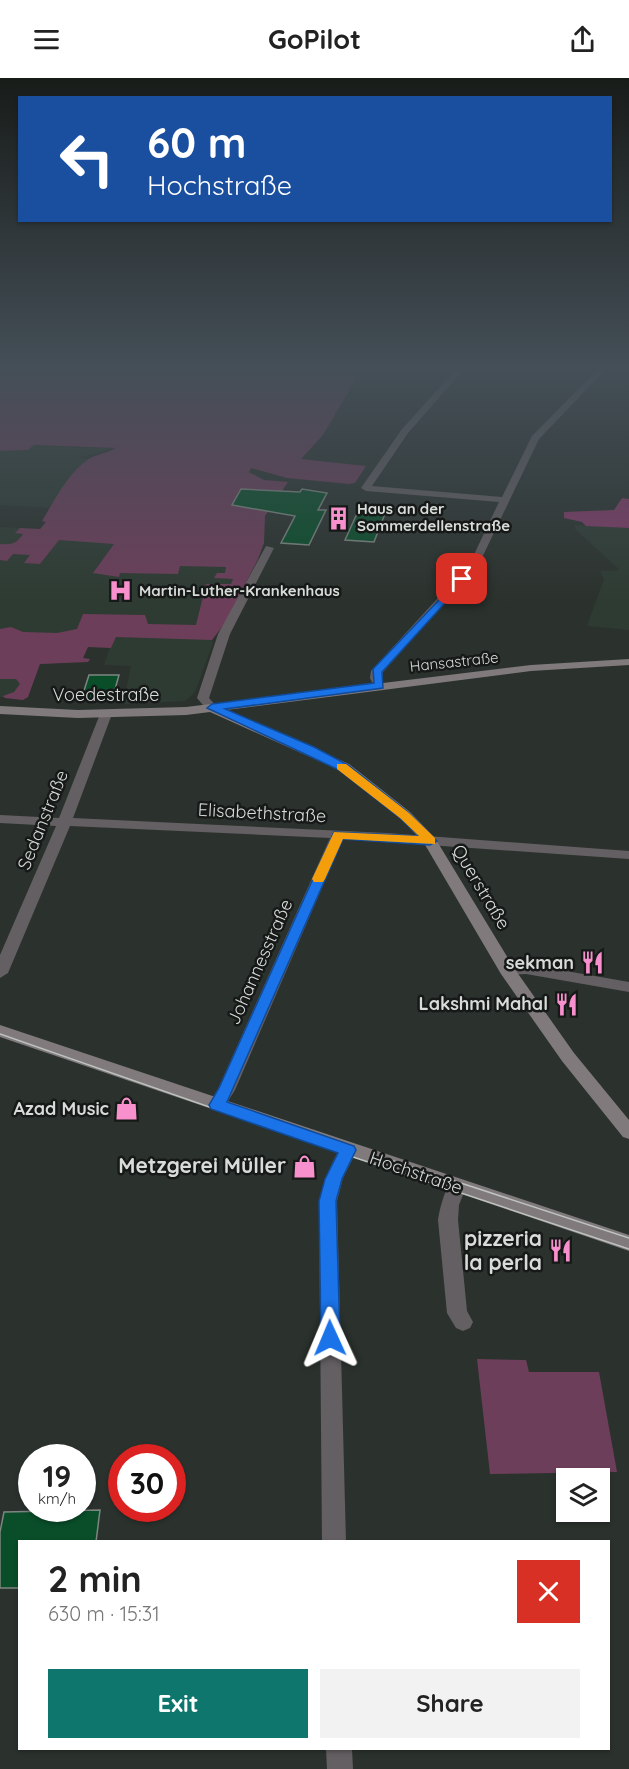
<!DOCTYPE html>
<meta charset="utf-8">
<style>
:root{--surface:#fff;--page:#f2f2f2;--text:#222;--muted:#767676;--accent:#0f766e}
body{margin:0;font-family:Quicksand,sans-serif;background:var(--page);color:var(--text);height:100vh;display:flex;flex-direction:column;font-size:22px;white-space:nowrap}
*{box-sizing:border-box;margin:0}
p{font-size:20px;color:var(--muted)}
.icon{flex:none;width:33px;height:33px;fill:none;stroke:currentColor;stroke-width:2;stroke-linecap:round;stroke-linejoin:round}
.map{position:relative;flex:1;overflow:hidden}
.details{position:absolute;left:18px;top:1462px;width:592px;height:210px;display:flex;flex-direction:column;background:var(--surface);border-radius:0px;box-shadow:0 2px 4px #0004}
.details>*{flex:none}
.guide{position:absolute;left:18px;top:18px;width:594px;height:126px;border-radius:0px;box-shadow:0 2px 4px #0004;background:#1a4fa0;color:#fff;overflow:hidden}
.fabs{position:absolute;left:556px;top:1390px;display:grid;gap:12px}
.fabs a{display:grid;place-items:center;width:54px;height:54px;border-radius:0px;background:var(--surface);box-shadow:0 2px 4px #0004;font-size:30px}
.speed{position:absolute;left:18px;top:1366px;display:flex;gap:12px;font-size:30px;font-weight:700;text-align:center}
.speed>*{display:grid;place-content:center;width:78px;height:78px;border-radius:50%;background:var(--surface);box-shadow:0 2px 4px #0004;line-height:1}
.speed small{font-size:15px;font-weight:400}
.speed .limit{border:9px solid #d22;background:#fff;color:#111}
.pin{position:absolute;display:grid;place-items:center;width:51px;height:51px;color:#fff;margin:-26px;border-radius:12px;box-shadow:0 3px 9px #0006}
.me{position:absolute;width:66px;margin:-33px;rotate:359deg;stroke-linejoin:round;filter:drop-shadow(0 0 4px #0008)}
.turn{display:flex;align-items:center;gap:21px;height:126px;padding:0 30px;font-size:27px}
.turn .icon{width:78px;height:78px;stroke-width:2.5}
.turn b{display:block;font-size:42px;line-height:51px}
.round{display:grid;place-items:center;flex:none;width:63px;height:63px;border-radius:0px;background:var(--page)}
.headline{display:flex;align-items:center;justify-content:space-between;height:102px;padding:0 30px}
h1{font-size:36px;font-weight:800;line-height:45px}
.cta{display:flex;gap:12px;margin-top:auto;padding:12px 30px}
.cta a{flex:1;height:69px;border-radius:0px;background:var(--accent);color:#fff;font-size:24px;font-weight:800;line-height:69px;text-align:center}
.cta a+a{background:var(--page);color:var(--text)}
header{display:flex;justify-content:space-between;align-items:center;height:78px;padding:0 30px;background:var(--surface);font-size:27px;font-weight:800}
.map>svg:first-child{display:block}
.built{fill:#2e3b32}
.green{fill:#6d3e5a}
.forest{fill:#823b67}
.building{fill:#094e29;stroke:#7d8680;stroke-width:1.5}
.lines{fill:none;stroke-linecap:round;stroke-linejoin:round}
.street{fill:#645f62;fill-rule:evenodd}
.secondary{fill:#807a7d;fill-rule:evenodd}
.tram{stroke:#bec3bf;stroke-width:1.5}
.route{fill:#1a73e8;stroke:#114b97;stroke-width:1.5}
.slow{fill:#f59e0b}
.labels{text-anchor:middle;stroke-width:5;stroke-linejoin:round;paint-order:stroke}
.far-poi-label{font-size:15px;font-weight:bold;fill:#d7dcd8;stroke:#161917;text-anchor:start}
.far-street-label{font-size:15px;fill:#d7dcd8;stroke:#161917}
.street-label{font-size:18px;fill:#d7dcd8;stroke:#161917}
.poi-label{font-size:18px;font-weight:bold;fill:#d7dcd8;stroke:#161917;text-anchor:end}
.near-poi-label{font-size:21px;font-weight:bold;fill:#d7dcd8;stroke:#161917;text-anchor:end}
</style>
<header><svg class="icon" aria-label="menu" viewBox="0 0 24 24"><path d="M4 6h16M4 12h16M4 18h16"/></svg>GoPilot<svg class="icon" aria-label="share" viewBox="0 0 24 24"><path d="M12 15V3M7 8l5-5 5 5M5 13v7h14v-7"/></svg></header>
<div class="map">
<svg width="629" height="1691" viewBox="0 0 629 1691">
<rect width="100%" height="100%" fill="#2b322d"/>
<!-- built -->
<g class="built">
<polygon points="34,367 67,369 115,370 77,380 93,382 55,430 0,427 0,373 28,372"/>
<polygon points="575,447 629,450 629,552 587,548 604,501 600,493 620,492 575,451"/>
<polygon points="0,449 40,451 258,481 225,545 212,562 213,565 195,614 185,623 123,626 131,588 104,587 110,569 62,567 54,586 35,586 18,621 0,619"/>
</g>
<!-- green -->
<g class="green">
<path d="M0,289H363L323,357L301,381L366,388L355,405L349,406L287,400L251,390L249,394L264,402L288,404L265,438L264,465L258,481L225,545L212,562L116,559L111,570L88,569L83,580L90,581L88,584L40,586L28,619L23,622L5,620L3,618L14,614L20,606L16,601H0V551L11,549L23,554L57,555L77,551L83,536L145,537L148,546L196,547L206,506H231L233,501L214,500L217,495H225L226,489L180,488L178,496L120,495L119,499L93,495L114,466L59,462L40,486L24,485L30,477L13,476L7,483L0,482V466C13,467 17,465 23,456L15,455L20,450L40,451L46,444L42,443C54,423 67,397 87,382C96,376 108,375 115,370L34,367L28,372L0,373Z"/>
<polygon points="477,1281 526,1282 529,1294 599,1294 617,1394 490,1396"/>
</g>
<!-- forest -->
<polygon class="forest" points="622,420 629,421 629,450 586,448 582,444 564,440 564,434 614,432"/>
<!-- building -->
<g class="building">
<polygon points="241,411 300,414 302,411 327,415 318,432 326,432 309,467 281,465 295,438 232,427"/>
<polygon points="360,429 386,433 374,464 345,462"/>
<polygon points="89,597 119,597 112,622 81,622"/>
<polygon points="100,1432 96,1464 20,1464 20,1510 0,1510 0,1454 4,1434"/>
</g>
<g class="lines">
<!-- street -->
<g class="street">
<polygon points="458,289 466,289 408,355 372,408 502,419 532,358 600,289 608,289 539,361 478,488 383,594 383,610 375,610 370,600 371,593 470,485 499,424 366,413 361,410 402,351"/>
<polygon points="266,468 274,470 230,556 209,620 218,630 216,633 208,633 197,620 218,556"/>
<polygon points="106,632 112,636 73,740 387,755 629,773 629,781 343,761 235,1012 223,1031 211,1031 208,1027 218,1011 330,760 70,748 8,895 0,900 0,877 56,748 0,745 0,737 59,740 100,636"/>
<polygon points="526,886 629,904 629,914 526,896 507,897 499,892 507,887"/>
<path d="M348,1065L354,1067L357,1072L343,1100L337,1123L346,1464H322L319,1123C324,1103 331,1085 342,1067Z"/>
<path d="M457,1102L464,1104L466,1109L459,1127L458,1142L467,1233L473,1244L470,1250L463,1253L456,1250L447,1235L438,1142C440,1128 444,1116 450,1104Z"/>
<polygon points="326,1671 352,1671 353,1691 327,1691"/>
</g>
<!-- secondary -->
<g class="secondary">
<polygon points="629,581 629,587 531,593 226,632 349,686 410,734 435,760 514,890 574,975 629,1042 629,1061 623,1059 562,983 501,896 424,765 400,740 339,692 210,634 186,637 78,640 0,636 0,628 78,632 186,629 531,587"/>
<polygon points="0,947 629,1157 629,1173 0,959"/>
</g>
<!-- tram -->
<g class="tram">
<polyline points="0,956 350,1078 629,1171"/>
<polyline points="381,1079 629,1160"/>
</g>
</g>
<!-- sky -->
<linearGradient id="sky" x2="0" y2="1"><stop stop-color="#181c19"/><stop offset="0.55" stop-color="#444f57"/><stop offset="1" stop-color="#444f57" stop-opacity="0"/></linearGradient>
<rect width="629" height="526" fill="url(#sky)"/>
<!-- route -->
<polygon class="route" points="462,498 467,501 465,503 382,594 383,610 225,631 314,669 348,687 409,735 437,763 430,767 343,761 227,1024 354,1068 356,1072 342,1101 336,1123 340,1260 337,1265 330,1268 324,1265 321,1260 319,1123 325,1101 338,1075 211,1031 209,1027 219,1010 334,754 419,758 400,740 339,692 207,630 212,626 374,605 373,591"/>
<!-- slow -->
<polygon class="slow" points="337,686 346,686 409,735 435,760 435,766 343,761 325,801 323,804 314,804 312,801 334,754 419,758 400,740 337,691"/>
<!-- icons -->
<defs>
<symbol id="building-bare" viewBox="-9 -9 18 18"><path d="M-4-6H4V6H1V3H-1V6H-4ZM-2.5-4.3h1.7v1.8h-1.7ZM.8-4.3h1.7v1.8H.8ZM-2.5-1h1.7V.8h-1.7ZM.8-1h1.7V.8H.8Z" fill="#f790cd" stroke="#161917" stroke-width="2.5" paint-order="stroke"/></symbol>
<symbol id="hospital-bare" viewBox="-9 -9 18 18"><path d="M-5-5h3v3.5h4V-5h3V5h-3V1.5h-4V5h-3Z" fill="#f790cd" stroke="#161917" stroke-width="2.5" paint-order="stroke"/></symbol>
<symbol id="restaurant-bare" viewBox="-9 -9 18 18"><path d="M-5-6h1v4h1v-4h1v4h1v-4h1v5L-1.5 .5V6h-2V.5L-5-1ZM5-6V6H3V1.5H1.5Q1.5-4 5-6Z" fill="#f790cd" stroke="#161917" stroke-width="2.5" paint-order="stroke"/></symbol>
<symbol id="shop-bare" viewBox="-9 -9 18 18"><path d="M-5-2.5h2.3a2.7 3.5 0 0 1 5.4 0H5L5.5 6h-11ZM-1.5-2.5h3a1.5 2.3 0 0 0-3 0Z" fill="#f790cd" stroke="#161917" stroke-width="2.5" paint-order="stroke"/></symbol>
</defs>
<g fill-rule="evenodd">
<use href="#building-bare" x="322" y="424" width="33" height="33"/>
<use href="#hospital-bare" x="104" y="496" width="33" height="33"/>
<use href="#restaurant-bare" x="576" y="868" width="33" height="33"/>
<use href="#restaurant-bare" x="550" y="910" width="33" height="33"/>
<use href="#shop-bare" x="110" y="1014" width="33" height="33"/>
<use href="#shop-bare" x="288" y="1072" width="33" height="33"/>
<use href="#restaurant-bare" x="544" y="1156" width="33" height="33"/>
</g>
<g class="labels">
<!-- far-poi labels -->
<g class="far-poi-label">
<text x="357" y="436">Haus an der<tspan x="357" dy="17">Sommerdellenstraße</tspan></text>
<text x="139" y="518">Martin-Luther-Krankenhaus</text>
</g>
<!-- far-street labels -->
<g class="far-street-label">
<text transform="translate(454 584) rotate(-6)" y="5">Hansastraße</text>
</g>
<!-- street labels -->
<g class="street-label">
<text x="106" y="623">Voedestraße</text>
<text transform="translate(262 735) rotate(3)" y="6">Elisabethstraße</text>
<text transform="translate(43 742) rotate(-68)" y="6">Sedanstraße</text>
<text transform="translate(481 809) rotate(59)" y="6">Querstraße</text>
<text transform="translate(260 884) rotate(-66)" y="6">Johannesstraße</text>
<text transform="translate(416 1095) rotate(19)" y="6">Hochstraße</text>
</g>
<!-- poi labels -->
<g class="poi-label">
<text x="574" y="891">sekman</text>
<text x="548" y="932">Lakshmi Mahal</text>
<text x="109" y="1037">Azad Music</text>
</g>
<!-- near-poi labels -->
<g class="near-poi-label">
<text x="286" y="1095">Metzgerei Müller</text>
<text x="542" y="1168">pizzeria<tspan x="542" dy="24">la perla</tspan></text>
</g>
</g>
</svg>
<div class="fabs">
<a><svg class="icon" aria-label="layers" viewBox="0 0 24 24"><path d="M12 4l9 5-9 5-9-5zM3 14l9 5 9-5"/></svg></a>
</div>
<div class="speed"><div>19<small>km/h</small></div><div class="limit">30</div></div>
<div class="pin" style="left:462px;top:501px;background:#d93025"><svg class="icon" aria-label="arrive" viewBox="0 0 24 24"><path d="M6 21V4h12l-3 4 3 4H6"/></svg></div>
<svg class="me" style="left:330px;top:1260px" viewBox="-20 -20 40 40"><path d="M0-17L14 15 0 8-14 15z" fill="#1a73e8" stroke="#fff" stroke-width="4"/></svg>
<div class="guide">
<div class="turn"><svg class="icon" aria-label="left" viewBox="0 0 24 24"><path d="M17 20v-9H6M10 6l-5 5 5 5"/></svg><div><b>60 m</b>Hochstraße</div></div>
</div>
<section class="details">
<div class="headline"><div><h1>2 min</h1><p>630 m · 15:31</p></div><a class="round" style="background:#d93025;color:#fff"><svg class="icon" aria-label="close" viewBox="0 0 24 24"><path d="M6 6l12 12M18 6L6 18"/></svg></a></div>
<div class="cta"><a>Exit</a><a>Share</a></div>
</section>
</div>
